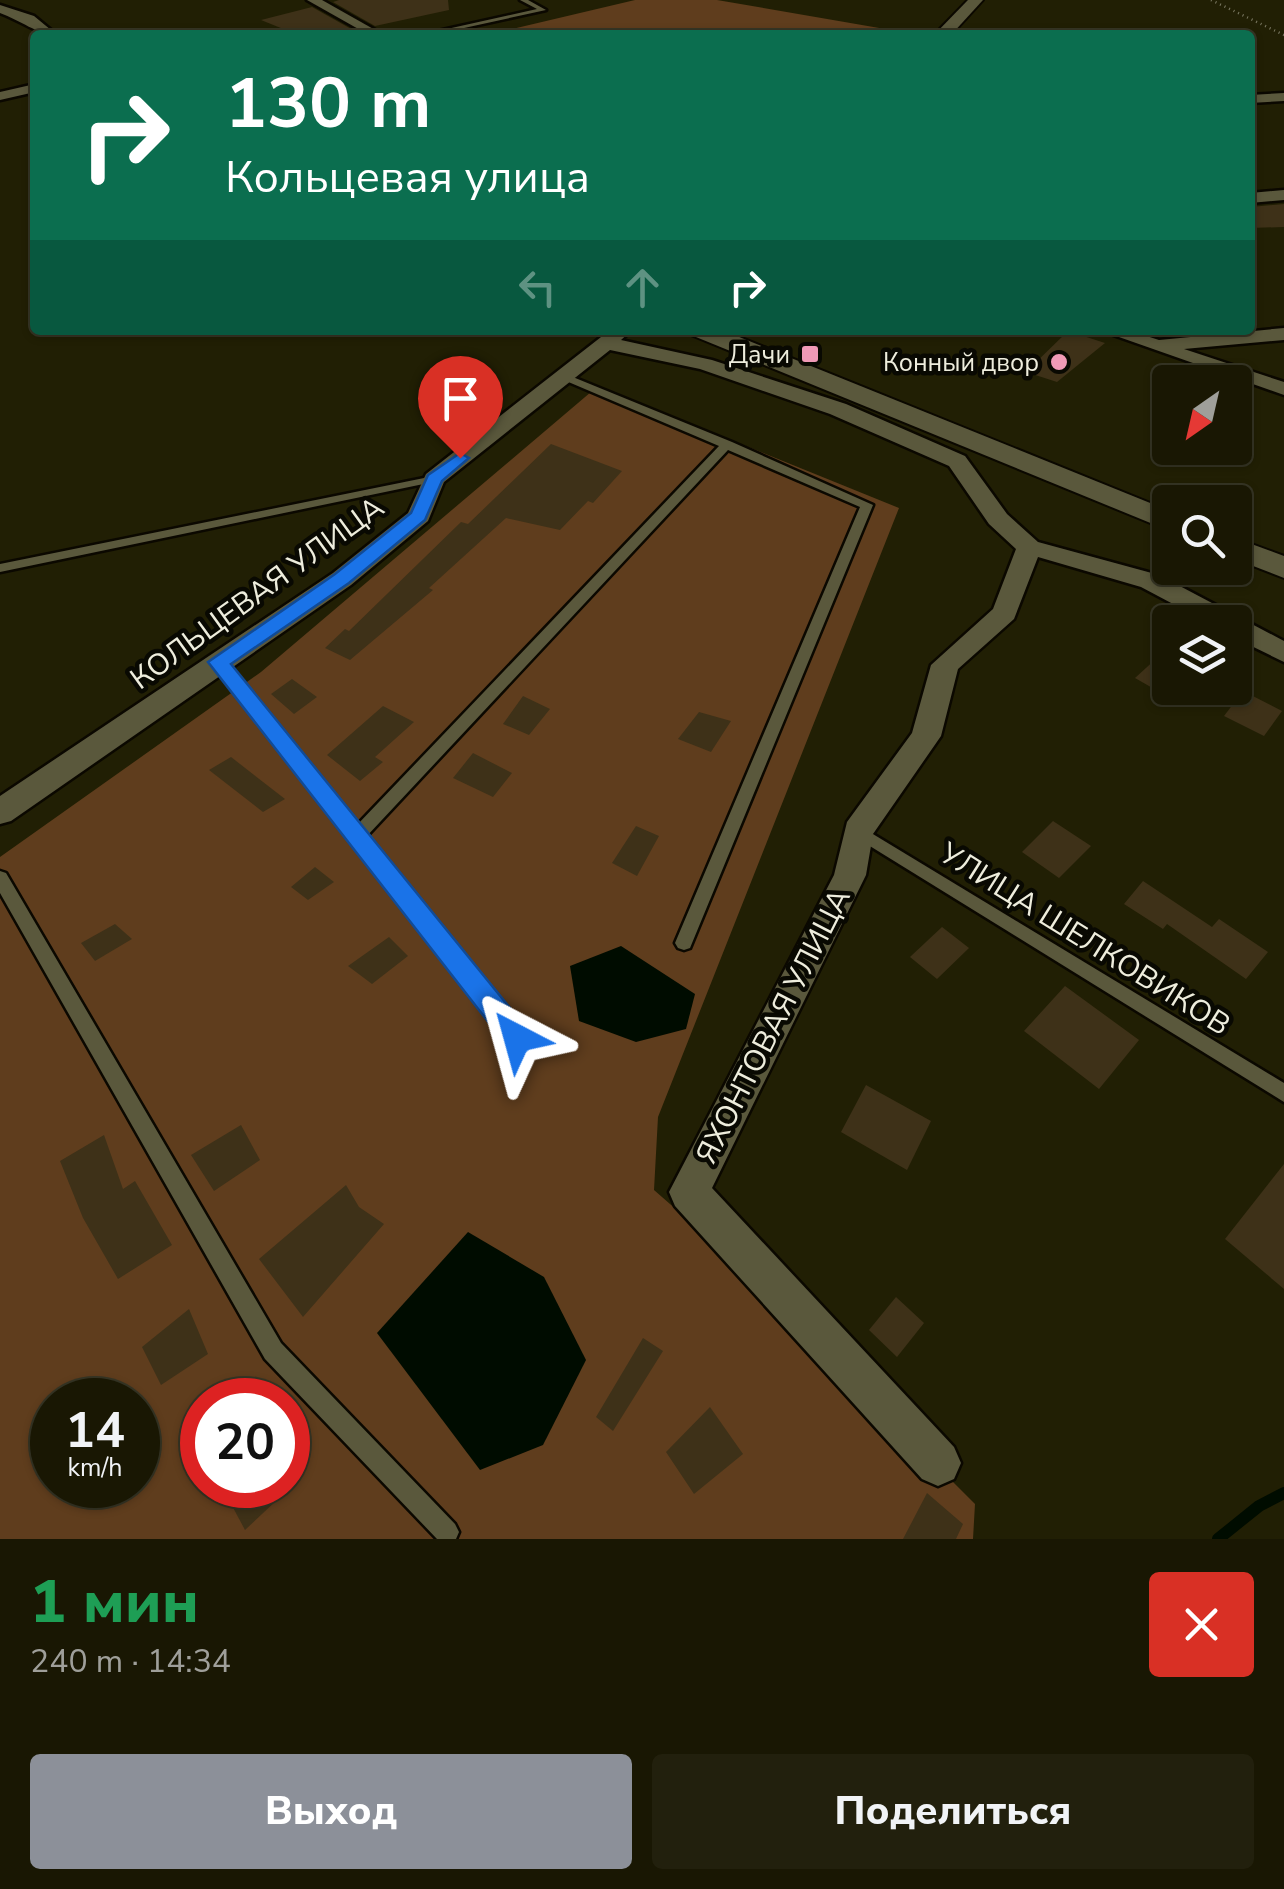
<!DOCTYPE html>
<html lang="ru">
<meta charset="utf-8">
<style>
:root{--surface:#191703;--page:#22200d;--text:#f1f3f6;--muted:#9f9f9a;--line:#373625;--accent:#8c9099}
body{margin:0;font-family:"Nunito Sans",sans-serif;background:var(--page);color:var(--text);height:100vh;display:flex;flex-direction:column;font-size:38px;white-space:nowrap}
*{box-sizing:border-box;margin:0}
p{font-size:32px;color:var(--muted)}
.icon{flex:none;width:55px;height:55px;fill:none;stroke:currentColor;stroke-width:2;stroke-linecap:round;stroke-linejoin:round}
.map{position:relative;height:1539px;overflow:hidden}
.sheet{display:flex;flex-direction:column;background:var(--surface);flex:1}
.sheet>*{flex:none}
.top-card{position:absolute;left:30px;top:30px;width:1225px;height:305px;border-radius:10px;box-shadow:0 2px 8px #0004,0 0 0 2px var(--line);background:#0b6e4f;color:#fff;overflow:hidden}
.needle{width:65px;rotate:214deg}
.fabs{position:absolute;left:1152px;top:365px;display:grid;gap:20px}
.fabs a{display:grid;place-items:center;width:100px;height:100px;border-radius:10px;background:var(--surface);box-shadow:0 2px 8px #0004,0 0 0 2px var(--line);font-size:50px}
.speed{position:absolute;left:30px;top:1378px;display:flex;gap:20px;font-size:50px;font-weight:700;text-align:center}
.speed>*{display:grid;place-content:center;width:130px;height:130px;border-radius:50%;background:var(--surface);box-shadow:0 2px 8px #0004,0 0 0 2px var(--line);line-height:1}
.speed small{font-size:25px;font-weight:400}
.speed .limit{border:15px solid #d22;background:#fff;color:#111}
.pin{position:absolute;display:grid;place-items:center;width:85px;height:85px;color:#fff;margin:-102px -42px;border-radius:50% 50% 50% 0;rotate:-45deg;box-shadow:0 0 10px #0007}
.pin .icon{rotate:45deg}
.me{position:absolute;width:110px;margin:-55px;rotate:321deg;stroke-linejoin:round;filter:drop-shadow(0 0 8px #0008)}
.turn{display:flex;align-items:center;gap:35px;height:210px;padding:0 30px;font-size:45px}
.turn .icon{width:130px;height:130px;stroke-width:2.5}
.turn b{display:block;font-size:70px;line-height:85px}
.lanes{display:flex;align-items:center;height:95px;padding:0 30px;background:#0003;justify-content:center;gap:50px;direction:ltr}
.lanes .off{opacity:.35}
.round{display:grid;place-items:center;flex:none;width:105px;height:105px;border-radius:10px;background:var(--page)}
.headline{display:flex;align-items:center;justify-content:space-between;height:170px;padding:0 30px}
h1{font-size:60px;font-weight:800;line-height:75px;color:#1e9e55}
.cta{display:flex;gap:20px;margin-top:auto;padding:20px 30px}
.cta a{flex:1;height:115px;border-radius:10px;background:var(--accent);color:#fff;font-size:40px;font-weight:800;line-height:115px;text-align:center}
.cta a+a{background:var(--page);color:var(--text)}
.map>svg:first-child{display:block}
.green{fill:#5f3d1d;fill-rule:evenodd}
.water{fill:#000c00}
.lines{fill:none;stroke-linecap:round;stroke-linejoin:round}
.stream{stroke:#000c00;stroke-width:12}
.building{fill:#3e3118}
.service-casing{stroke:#0b0800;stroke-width:5}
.minor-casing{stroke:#0b0800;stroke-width:5}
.tertiary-casing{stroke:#0b0800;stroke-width:4}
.path{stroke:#7d7b65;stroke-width:2.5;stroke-dasharray:1 4;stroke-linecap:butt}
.service{fill:#5a583c;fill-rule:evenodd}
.minor{fill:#5a583c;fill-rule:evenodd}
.tertiary{fill:#5a583c;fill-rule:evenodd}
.route{fill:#1a73e8;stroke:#114b97;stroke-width:2.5}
.poi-dot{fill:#f09ab7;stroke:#090902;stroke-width:4}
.labels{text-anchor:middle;stroke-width:9;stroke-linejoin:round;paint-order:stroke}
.far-poi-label{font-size:25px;fill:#eeeddd;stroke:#090902;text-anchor:end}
.street-label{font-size:30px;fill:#eeeddd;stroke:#090902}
</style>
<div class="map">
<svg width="1284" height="1539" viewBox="0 0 1284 1539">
<rect width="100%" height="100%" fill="#211f04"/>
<!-- green -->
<g class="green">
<polygon points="635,0 717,0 914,34 487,35"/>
<path d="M598,386L899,508L658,1117L654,1190L710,1239L975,1504L973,1539H0V857L261,672ZM52,1400H138V1485H52ZM202,1400H288V1485H202Z"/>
</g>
<!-- water -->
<g class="water">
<polygon points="621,946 695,994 686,1029 636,1042 579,1021 570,966"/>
<polygon points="468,1232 544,1277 586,1360 543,1445 480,1470 377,1333"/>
</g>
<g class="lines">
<!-- stream -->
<polyline class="stream" points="1218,1539 1259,1506 1284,1493"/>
</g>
<!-- building -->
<g class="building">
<polygon points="339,0 448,0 449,10 375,26 333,2"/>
<polygon points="312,7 353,30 298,35 261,20"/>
<polygon points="1284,204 1284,227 1250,228 1250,207"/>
<polygon points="1068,331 1105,343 1057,382 1026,372"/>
<polygon points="551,444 622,471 593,503 588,501 560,530 506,518 429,588 433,590 350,660 325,648 345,629 349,631 461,522 468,524"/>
<polygon points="1170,646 1170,698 1135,678"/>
<polygon points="292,679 317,697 294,714 271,694"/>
<polygon points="1243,691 1282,711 1264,736 1224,716"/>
<polygon points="523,696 550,709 529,735 503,724"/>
<polygon points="383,706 414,722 375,757 383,762 360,781 327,755"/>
<polygon points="699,712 731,721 711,752 678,739"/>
<polygon points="473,753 512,773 493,797 453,778"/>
<polygon points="231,757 285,799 263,812 209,770"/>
<polygon points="1053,821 1091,846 1059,878 1022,852"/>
<polygon points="636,826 659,836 637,876 612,863"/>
<polygon points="315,867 334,882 308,900 291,887"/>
<polygon points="1143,881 1212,927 1219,919 1268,952 1246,979 1167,924 1163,929 1124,904"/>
<polygon points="115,924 132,939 95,961 81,943"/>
<polygon points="942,927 969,948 937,979 910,957"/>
<polygon points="389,937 408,956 372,984 348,966"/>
<polygon points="1065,986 1139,1040 1099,1089 1024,1031"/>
<polygon points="866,1085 931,1121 907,1170 841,1132"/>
<polygon points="241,1125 260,1160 214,1191 191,1155"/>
<polygon points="104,1135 123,1189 135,1181 172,1245 118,1279 83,1218 60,1161"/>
<polygon points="1284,1164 1284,1289 1225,1239"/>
<polygon points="346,1185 359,1207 384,1224 303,1317 259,1259"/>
<polygon points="896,1297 924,1323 897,1357 869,1330"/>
<polygon points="189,1309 208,1354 161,1385 142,1347"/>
<polygon points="643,1338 663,1351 613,1431 596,1417"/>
<polygon points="710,1407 743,1454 694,1494 666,1452"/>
<polygon points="221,1485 293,1485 245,1530"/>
<polygon points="927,1493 963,1524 956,1539 903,1539"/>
</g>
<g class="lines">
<defs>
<g id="service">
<polygon points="520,0 528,0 546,10 432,35 420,35 537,9"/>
<polygon points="563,373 732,442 873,505 690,948 684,950 678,948 675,943 860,507 728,450 366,837 523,1032 526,1038 523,1044 517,1046 511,1044 212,663 219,658 224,660 357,825 719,446 559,378 559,374"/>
<polygon points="434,476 438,477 438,481 0,572 0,564"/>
<polygon points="858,825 1284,1083 1284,1102 852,835 850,831 852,827"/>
<polygon points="0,871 6,873 281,1343 455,1524 459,1532 456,1539 437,1539 265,1359 0,893"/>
</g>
<g id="minor">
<polygon points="307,0 322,0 384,35 369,35"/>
<path d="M0,5L34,16L57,35C38,35 20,20 0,13Z"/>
<polygon points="1093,31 1127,31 1133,35 1087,35"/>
<polygon points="35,84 35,92 0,100 0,92"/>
<polygon points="1284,93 1284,101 1250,103 1250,95"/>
<polygon points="1284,190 1284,200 1250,203 1250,193"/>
<polygon points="1284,328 1284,340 1184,349 1284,382 1284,395 1099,330 1128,330 1159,340"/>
<polygon points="610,330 632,330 621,340 712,360 846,404 965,456 1007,514 1038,542 1159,575 1284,641 1284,662 1235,638 1235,622 1207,622 1141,587 1038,557 1014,619 958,669 941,736 873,834 866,875 712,1188 954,1447 961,1463 954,1479 938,1486 922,1479 675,1206 669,1192 834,875 847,822 912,733 931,665 993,609 1016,549 989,524 949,466 830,414 700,369 610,350 444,482 428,521 351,585 11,821 0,824 0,796 333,573 408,513 426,474"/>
</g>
<g id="tertiary">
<polygon points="968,0 983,0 951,35 934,35"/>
<polygon points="688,330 722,330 1170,511 1170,531 691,335"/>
<polygon points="1235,538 1284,556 1284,578 1235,559"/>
</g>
</defs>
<!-- service casing -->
<use href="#service" class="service-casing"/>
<!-- minor casing -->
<use href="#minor" class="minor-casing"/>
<!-- tertiary casing -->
<use href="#tertiary" class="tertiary-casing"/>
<!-- path -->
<polyline class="path" points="1211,0 1284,35"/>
<!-- service -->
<use href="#service" class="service"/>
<!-- minor -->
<use href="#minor" class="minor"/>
<!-- tertiary -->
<use href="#tertiary" class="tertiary"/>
</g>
<!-- route -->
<polygon class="route" points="460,453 469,458 442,481 425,520 349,583 231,664 527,1029 531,1038 527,1046 517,1050 507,1046 208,662 335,574 411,513 428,475"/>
<!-- markers -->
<g class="poi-dot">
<rect x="800" y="344" width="20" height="20" rx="5"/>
<circle cx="1059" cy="362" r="10"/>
</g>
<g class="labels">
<!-- far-poi labels -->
<g class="far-poi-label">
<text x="790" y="363">Дачи</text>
<text x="1039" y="371">Конный двор</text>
</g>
<!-- street labels -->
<g class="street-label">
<text transform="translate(257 593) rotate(-36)" y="10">КОЛЬЦЕВАЯ УЛИЦА</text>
<text transform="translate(1085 939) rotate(32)" y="10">УЛИЦА ШЕЛКОВИКОВ</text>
<text transform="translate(773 1026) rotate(-63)" y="10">ЯХОНТОВАЯ УЛИЦА</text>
</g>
</g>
</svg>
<div class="fabs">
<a><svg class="needle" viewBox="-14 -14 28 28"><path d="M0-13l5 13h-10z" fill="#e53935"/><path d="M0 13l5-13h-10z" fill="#9f9f9a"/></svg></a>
<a><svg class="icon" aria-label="search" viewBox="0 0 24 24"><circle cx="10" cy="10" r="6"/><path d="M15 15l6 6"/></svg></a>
<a><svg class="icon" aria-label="layers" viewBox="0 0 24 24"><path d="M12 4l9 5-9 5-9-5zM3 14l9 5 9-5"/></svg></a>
</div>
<div class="speed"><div>14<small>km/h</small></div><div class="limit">20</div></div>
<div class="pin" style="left:460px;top:458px;background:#d93025"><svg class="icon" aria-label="arrive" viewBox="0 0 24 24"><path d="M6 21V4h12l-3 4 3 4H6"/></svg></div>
<svg class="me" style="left:517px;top:1038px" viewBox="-20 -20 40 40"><path d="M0-17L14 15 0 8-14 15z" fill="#1a73e8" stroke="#fff" stroke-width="4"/></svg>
<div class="top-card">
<div class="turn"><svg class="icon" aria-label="right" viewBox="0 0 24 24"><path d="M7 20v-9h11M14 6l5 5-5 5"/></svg><div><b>130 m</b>Кольцевая улица</div></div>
<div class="lanes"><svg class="icon off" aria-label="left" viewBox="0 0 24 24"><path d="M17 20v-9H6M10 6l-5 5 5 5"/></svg><svg class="icon off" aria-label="ahead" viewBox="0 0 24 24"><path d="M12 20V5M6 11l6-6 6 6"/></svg><svg class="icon" aria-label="right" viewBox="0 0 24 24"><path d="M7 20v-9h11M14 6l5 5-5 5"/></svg></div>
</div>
</div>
<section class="sheet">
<div class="headline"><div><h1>1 мин</h1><p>240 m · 14:34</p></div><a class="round" style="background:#d93025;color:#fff"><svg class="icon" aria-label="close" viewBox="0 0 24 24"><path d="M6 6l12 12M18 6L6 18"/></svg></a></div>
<div class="cta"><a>Выход</a><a>Поделиться</a></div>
</section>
